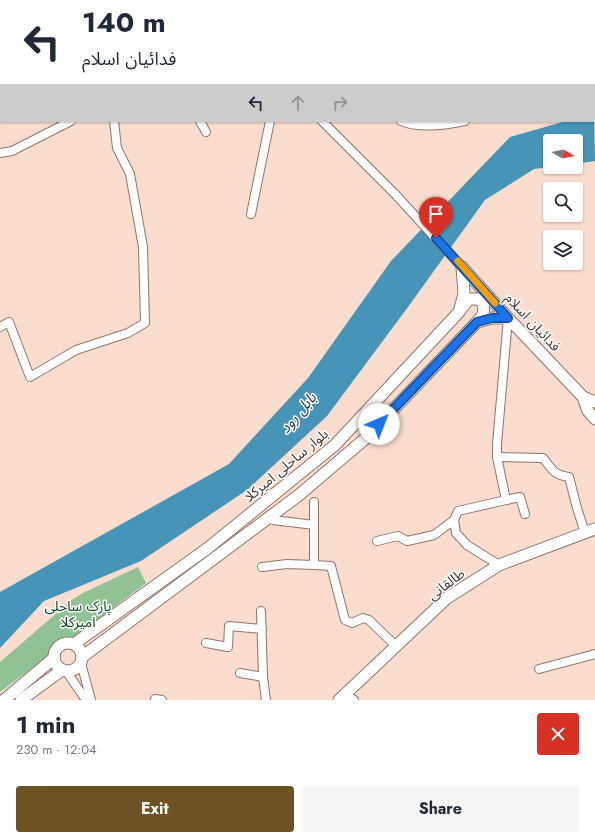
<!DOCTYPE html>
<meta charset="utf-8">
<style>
:root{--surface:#fff;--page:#f6f6f7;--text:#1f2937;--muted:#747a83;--accent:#6d5224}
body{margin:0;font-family:Jost,"Noto Sans Arabic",sans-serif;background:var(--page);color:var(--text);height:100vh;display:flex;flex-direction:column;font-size:15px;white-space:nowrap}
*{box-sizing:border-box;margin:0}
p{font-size:13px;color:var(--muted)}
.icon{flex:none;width:22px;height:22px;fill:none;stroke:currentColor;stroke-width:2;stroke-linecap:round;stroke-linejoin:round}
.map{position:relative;height:700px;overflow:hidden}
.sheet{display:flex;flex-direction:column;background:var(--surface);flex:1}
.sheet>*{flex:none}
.top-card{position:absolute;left:0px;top:0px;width:595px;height:122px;box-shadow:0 1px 3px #0004;background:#fff;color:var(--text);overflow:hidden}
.needle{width:26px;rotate:99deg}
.buttons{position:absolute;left:543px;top:134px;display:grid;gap:8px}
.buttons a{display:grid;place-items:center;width:40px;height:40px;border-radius:4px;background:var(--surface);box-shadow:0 1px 3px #0004;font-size:20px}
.pin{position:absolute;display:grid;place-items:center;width:34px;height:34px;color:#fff;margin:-41px -17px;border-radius:50% 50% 50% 0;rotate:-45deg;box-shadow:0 0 4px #0007}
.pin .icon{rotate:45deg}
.me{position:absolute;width:44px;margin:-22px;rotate:44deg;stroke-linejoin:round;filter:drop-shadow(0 0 3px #0008)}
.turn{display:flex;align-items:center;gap:14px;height:84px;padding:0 16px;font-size:18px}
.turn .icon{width:52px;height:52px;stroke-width:2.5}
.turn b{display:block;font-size:28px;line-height:34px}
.lanes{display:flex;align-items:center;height:38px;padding:0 16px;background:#0003;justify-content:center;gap:20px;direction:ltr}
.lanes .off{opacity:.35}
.round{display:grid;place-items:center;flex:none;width:42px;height:42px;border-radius:4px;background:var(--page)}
.headline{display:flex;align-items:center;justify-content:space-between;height:68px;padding:0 16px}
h1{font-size:24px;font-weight:700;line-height:30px}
.primary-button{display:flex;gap:8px;margin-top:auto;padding:8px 16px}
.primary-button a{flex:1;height:46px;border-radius:4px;background:var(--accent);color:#fff;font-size:16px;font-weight:700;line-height:46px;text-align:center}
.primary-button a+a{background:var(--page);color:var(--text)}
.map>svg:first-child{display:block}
.green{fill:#91c295}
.water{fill:#4695b9}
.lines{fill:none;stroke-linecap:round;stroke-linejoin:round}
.street-casing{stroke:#8f7568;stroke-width:10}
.secondary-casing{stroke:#8f7568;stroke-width:13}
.street{stroke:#fff;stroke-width:8}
.secondary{stroke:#fff;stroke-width:11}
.route-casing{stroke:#114b97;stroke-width:10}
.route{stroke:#1a73e8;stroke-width:7}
.slow{stroke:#f59e0b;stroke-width:7}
.labels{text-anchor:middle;stroke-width:3;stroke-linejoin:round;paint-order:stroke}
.street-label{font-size:14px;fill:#453a34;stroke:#fff}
.park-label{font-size:14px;fill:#08491a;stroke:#fff}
.water-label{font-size:15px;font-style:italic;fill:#123646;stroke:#fff}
</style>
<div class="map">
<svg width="595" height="700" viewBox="0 0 595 700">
<rect width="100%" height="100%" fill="#faddce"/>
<!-- green -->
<polygon class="green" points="138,567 146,583 0,692 0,662 73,599 85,592"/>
<!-- water -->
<polygon class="water" points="594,113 595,161 576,164 576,141 550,141 550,167 534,169 485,200 408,307 327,416 247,490 141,561 44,601 0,648 0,592 229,464 308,378 391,261 510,137 566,121 594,121"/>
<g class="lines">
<defs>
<g id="street">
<polyline points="87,1 87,0"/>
<polyline points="197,1 197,0"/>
<polyline points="0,14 1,14"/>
<polyline points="594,94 595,94"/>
<polyline points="200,121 206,132"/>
<polyline points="322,121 395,194 462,267"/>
<path d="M401,121C420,129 445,125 465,121"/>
<polyline points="0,153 12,151 71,121"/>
<polyline points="251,214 270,121"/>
<polyline points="0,327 9,322 30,377 76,350 128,333 145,323 143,247 130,174 117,148 114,121"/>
<path d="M497,457L543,458C553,470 552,474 569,477L577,508L585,533"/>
<polyline points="506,500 520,497 525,514"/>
<polyline points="314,502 314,565 331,566 345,620 352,623 363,618 369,620 397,647"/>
<polyline points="273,520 314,525"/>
<polyline points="454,520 456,533 467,545 499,565"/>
<polyline points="377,541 398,536 407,541 434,535 454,520 458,511 506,500 497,457 497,444 508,318"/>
<polyline points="262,567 287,564 314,565"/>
<polyline points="261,611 263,677 266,700"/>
<polyline points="206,643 228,647 229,626 262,629"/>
<polyline points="81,663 91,700"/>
<polyline points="539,669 595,654"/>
<polyline points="66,671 86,700"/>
<polyline points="240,673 263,677"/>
<polyline points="345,694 354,700"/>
<polyline points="155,699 162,700"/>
</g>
<g id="secondary">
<polyline points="462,267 508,318 583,397 588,411 595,419"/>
<path d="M461,309L469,299H476L482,301C485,311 484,315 477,322"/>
<polyline points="583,397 595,402"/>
<circle cx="68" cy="657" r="14"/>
<polyline points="74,644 208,548 335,445 459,312 464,294 462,267"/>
<polyline points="82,657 299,495 366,438 477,322 492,318 508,318"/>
<polyline points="4,700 54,658"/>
<polyline points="21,700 62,670"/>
<polyline points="339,700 447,598 499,565 595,529"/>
</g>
</defs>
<!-- street casing -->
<use href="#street" class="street-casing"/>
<!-- secondary casing -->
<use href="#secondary" class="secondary-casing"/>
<!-- street -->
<use href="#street" class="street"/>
<!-- secondary -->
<use href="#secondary" class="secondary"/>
</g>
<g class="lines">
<defs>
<polyline id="route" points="379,424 477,322 492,318 508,318 436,238"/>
</defs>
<!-- route casing -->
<use href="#route" class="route-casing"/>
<!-- route -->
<use href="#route" class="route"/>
<!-- slow -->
<polyline class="slow" points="458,261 495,303"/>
</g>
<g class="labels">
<!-- street labels -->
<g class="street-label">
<text transform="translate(533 322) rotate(47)" y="5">فدائیان اسلام</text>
<text transform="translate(286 465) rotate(-40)" y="5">بلوار ساحلی امیرکلا</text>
<text transform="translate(446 584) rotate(-37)" y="5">طالقانی</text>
</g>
<!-- park labels -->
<g class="park-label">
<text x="78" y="611">پارک ساحلی<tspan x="78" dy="16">امیرکلا</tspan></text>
</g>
<!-- water labels -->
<g class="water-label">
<text transform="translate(298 413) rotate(-50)" y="5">بابل رود</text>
</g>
</g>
</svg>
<div class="buttons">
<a><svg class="needle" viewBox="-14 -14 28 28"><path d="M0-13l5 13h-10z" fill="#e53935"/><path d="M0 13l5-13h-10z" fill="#747a83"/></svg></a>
<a><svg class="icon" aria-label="search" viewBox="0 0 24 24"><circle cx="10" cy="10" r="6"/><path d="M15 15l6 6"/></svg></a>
<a><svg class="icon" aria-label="layers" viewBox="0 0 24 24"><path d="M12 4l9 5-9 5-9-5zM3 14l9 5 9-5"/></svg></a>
</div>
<div class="pin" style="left:436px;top:238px;background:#d93025"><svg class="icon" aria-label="arrive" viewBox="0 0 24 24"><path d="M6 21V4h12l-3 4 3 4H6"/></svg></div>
<svg class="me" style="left:379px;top:424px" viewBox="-20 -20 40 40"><circle r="19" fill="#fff"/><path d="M0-13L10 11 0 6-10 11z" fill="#1a73e8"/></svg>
<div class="top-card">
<div class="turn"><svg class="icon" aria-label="left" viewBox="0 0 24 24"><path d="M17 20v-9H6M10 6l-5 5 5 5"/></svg><div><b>140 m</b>فدائیان اسلام</div></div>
<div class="lanes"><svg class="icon" aria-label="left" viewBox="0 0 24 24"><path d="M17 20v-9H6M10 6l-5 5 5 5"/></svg><svg class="icon off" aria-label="ahead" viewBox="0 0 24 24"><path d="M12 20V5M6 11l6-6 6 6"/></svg><svg class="icon off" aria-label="right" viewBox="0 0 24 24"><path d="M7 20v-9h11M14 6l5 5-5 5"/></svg></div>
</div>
</div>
<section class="sheet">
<div class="headline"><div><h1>1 min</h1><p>230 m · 12:04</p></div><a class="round" style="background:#d93025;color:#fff"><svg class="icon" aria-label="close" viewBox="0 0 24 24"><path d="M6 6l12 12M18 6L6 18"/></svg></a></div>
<div class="primary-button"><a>Exit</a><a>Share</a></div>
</section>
